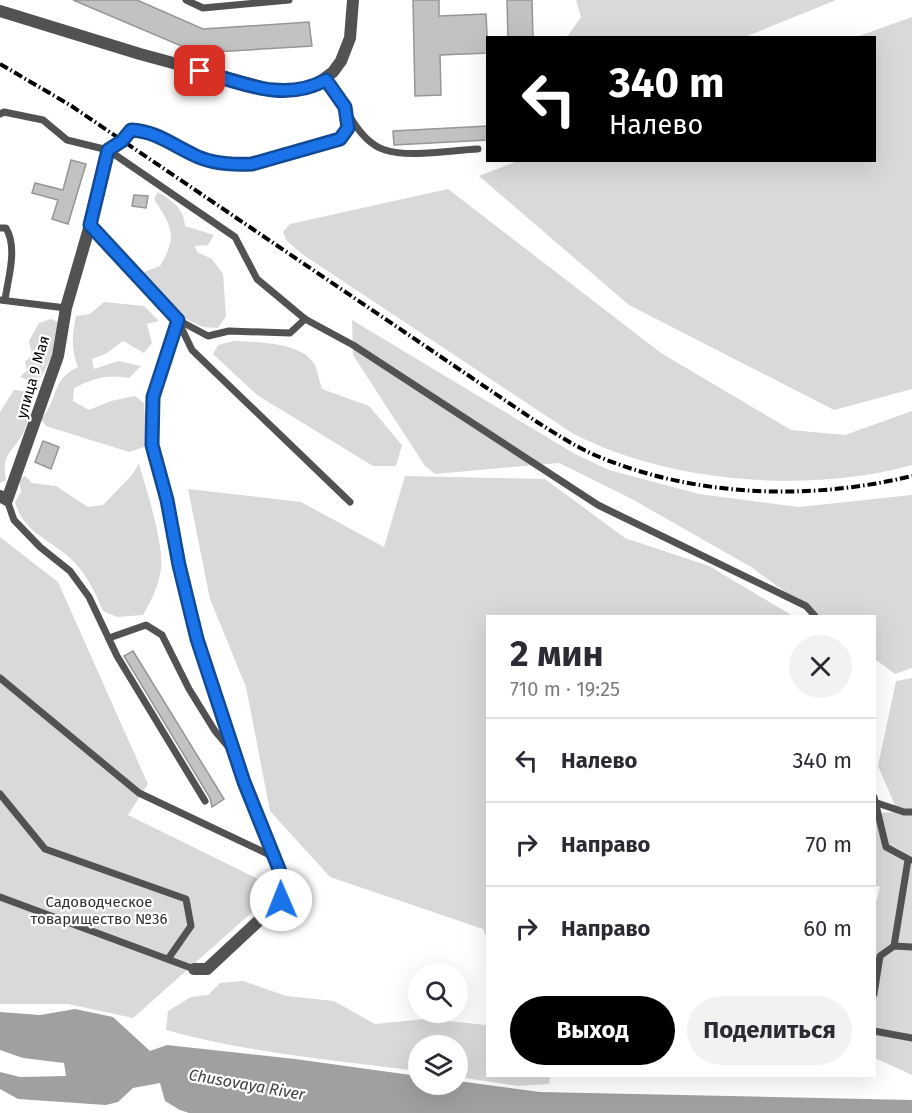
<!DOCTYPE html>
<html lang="ru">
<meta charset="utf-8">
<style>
:root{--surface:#fff;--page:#f2f2f3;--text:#2b2b33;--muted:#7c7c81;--line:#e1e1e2;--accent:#000}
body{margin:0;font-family:"Fira Sans",sans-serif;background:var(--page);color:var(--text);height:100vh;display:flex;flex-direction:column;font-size:22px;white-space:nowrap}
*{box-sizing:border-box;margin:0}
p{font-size:20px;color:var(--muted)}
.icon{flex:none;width:33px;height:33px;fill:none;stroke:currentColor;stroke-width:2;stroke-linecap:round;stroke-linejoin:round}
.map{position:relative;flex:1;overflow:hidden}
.sheet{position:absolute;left:486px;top:615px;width:390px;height:462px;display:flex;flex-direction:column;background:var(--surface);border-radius:0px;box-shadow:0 6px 24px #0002}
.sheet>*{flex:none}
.hud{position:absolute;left:486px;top:36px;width:390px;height:126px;border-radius:0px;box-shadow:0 6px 24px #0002;background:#000;color:#fff;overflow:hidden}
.controls{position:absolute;left:408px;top:963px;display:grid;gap:12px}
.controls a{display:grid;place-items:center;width:60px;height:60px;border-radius:50%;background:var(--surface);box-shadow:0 6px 24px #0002;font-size:30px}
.pin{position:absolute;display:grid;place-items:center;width:51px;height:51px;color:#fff;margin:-26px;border-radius:12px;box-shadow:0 3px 9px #0006}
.me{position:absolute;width:66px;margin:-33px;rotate:359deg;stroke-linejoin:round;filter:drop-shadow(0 0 4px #0008)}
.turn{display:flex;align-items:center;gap:21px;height:126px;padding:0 24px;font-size:27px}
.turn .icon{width:78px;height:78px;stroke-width:2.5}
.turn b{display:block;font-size:42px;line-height:51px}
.round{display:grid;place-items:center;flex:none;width:63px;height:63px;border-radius:32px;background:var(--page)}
.head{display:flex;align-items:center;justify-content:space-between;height:102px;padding:0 24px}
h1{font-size:36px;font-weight:700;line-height:45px}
.cta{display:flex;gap:12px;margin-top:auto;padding:12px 24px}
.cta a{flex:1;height:69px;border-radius:36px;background:var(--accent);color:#fff;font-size:24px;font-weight:700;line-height:69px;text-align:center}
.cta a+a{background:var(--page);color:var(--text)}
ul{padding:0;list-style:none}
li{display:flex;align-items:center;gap:18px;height:84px;padding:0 24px;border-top:2px solid var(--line)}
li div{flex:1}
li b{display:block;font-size:22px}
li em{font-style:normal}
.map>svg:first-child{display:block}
.green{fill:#d9d9d9}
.water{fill:#a0a0a0}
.building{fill:#c2c2c2;stroke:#969696;stroke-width:1.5}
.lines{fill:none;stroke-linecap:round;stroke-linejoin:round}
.service{stroke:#525252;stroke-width:7}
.minor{stroke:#525252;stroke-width:12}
.tertiary{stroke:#525252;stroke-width:12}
.rail{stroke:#000;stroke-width:4;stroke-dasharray:9 3 1.5 3;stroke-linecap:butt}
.route-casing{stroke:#114b97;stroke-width:15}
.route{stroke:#1a73e8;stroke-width:10}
.labels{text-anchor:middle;stroke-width:4.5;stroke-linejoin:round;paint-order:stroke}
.street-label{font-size:15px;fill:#000;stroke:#fff}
.park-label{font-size:15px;fill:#303030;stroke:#fff}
.water-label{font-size:16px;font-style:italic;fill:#414141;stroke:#fff}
</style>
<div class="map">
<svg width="912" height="1113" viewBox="0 0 912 1113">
<rect width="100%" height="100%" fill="#fff"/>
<!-- green -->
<g class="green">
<polygon points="576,0 836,0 745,37 567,37 581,17"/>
<polygon points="912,17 912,389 834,410 629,305 479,176 520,160 874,160 874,38 856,37"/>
<path d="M448,189L661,353L791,430L845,435L912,411V465C809,494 668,483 572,433L302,254L286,240L283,232L290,224Z"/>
<path d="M158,192C172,201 184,208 185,226L214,235L208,245L195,246L197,252L212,259L223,274L226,316L218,328L203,327L181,317L147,279L144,272L160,266C178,236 172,227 154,199Z"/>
<path d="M104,302L144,306L159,321L147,324L152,343L144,353L123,341L107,353L92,359L94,369L118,361L141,366L129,378C107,374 94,378 74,388L73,401L89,410L111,401L135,396L144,403L146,430L144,447L129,452L46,426L41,419C59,400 50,380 78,367C71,350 72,335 76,316L90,314Z"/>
<polygon points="51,319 58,322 52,356 41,377 30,381 20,377 27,370 25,362 32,355 29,341 39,323"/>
<polygon points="352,320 575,454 609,470 699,494 799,507 912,495 912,668 895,674 875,659 874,616 818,616 751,567 630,498 559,463 435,474 425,466 353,355"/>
<path d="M234,341C257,342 303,342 315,365C318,372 319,381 322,389L369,406L402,445L396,466H373L257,395L213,354L218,345Z"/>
<path d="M14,390L23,391L30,402C29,411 28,423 24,431C13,454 1,451 6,480L0,483V412Z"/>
<path d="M139,464C146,488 164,544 161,568C159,586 152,599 143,615L117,617L103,611C96,594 88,577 75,563C54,540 24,535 15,502L21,492L19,479L25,476L32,483L56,486L88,507L103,505L131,476Z"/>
<polygon points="405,476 545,479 625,538 709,566 793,616 488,616 487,939 483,929 330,877 270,811 246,687 210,599 188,489 301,502 384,547"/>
<polygon points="0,537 58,582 148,784 128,815 270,885 266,900 133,1018 68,1004 0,1004"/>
<polygon points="912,678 912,1075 875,1058 874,910 880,887 875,885 874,813 898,812 878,766 896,681"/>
<path d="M243,981L286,996L334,1001L375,1024L426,1019L487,1025L488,1076H545L550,1078L549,1084L518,1086L458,1077V1046H418V1071C334,1060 248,1053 166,1030L168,1011L191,997L208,995L220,983Z"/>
</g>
<!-- water -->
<polygon class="water" points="75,1009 113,1017 150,1051 167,1045 295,1059 418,1076 418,1084 458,1084 458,1081 540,1092 912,1100 912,1113 189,1113 180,1110 165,1101 160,1083 133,1088 118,1102 106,1105 18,1099 0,1089 0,1072 20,1077 66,1076 64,1063 23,1058 0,1050 0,1012 40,1015"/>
<!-- building -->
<g class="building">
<polygon points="73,0 137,0 203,29 309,22 312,46 198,53"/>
<polygon points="413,0 439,0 439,16 486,14 488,53 440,55 441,95 415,96"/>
<polygon points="507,0 532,0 533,38 508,38"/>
<polygon points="488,126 488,140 394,145 393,131"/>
<polygon points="71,160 86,164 68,224 52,219 58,200 32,193 35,183 63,190"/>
<polygon points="134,195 148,196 146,208 132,206"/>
<polygon points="43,441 59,447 51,469 35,462"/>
<polygon points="133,651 224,799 212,807 210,798 124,656"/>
</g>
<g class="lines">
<!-- service -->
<g class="service">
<polyline points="186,0 203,8 289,0"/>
<polyline points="0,114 4,112 43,120 67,140 108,150 235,237 257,279 305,319 353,345 598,505 806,606 815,616"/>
<path d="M349,115C357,129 368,145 385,150C409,158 452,150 478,149"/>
<path d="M0,228H6C18,248 8,278 5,300"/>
<polyline points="0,300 66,308"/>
<polyline points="178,320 208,336 229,331 290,333 305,319"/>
<polyline points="179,323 192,350 350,502"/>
<polyline points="7,500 14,520 40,547 70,571 89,597 117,656 205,801"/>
<polyline points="109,638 146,625 162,635 189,689 215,731 231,750"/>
<polyline points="0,678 139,793 272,856"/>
<polyline points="0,794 45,849 186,899 191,926 168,959"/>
<polyline points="874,797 886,847 910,860"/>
<polyline points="877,803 904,812 912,812"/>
<polyline points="0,897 194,969"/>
<polyline points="894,946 908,860"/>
<polyline points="874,994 880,956 894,946 912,947"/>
<polyline points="874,1031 912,1038"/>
</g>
<!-- minor -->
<g class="minor">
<polyline points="90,225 178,320 153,397 151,445 167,500 179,565 197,639 244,782 285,884 281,900 207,969 194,969"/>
<path d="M0,496L7,500L58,356L66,308L90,225L108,150L122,141L131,130C155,131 171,144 191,154C210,164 231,165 252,164L340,139L348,128L345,107L325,80"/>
</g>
<!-- tertiary -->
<polyline class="tertiary" points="0,11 140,54 280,92 313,87 333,72 341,61 350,38 353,0"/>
<!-- rail -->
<path class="rail" d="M0,64L70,105L537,422C556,434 576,447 597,456C695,497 809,501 912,476"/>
</g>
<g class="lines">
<defs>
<path id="route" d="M200,71C243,83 283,103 326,80L345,107L348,128L340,139L252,164C232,165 210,164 192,154C171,144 155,131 131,130L122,141L108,150L90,225L178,320L153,397L152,445L167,500L179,565L197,639L244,782L285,884L281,900"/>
</defs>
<!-- route casing -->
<use href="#route" class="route-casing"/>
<!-- route -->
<use href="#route" class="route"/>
</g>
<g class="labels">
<!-- street labels -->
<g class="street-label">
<text transform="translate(33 377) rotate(-74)" y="5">улица 9 Мая</text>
</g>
<!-- park labels -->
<g class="park-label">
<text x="99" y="907">Садоводческое<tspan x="99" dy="17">товарищество №36</tspan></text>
</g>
<!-- water labels -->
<g class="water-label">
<text transform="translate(247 1084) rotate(10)" y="6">Chusovaya River</text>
</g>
</g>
</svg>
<div class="controls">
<a><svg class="icon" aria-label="search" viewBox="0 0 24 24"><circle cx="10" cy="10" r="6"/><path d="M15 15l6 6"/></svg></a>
<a><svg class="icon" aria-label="layers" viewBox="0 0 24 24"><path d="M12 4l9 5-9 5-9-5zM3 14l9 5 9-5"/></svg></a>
</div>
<div class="pin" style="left:200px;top:71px;background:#d93025"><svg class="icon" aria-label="arrive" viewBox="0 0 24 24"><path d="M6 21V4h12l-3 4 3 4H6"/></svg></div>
<svg class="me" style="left:281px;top:900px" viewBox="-20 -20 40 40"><circle r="19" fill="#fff"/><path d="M0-13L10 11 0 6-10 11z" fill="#1a73e8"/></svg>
<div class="hud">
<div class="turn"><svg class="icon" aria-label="left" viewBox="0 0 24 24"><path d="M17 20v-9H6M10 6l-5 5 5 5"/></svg><div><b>340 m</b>Налево</div></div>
</div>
<section class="sheet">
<div class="head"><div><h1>2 мин</h1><p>710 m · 19:25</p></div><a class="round"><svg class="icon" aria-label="close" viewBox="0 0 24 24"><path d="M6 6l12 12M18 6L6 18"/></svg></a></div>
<ul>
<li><svg class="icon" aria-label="left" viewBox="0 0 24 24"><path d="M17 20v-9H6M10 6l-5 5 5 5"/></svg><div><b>Налево</b></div><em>340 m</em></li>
<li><svg class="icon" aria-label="right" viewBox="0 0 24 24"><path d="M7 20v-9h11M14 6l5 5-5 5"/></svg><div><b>Направо</b></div><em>70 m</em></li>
<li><svg class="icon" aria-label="right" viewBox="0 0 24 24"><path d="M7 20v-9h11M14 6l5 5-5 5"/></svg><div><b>Направо</b></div><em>60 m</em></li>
</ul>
<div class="cta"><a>Выход</a><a>Поделиться</a></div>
</section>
</div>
